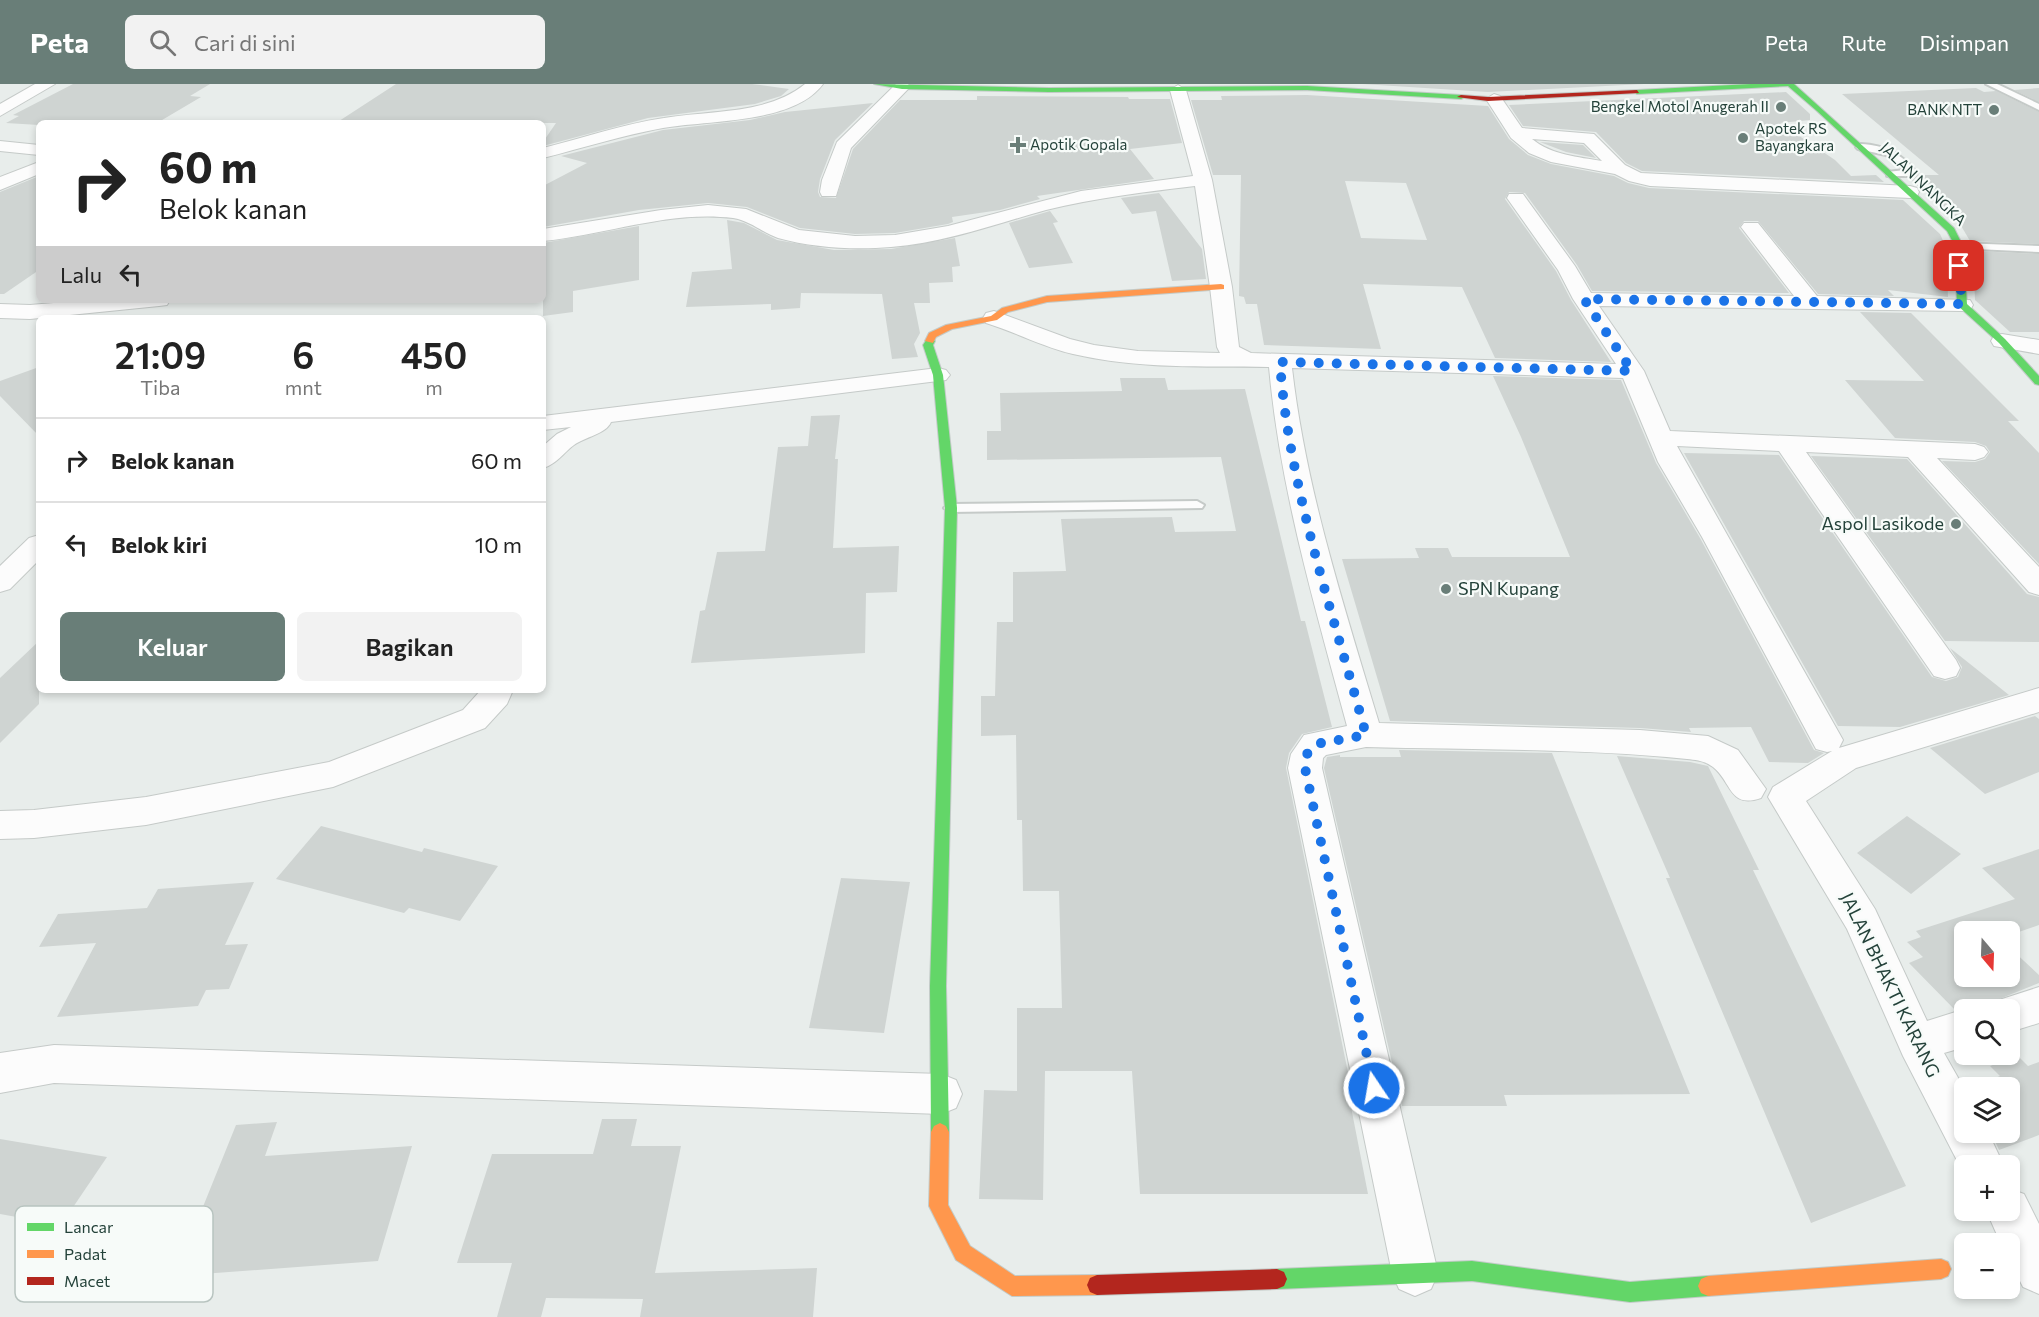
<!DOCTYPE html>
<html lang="id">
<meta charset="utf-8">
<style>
:root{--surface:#fff;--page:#f2f2f2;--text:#222;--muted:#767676;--line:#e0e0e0;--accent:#697e78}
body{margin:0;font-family:Commissioner,sans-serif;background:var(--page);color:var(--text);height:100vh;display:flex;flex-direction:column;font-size:22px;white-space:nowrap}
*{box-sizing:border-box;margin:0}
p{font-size:20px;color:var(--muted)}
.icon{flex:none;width:33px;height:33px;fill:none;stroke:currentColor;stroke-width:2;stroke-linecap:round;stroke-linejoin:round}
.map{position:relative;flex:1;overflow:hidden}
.side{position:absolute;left:36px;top:231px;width:510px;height:378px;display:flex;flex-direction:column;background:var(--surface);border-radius:9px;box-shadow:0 3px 9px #0003}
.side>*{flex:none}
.top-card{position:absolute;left:36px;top:36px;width:510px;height:183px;border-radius:9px;box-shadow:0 3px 9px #0003;background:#fff;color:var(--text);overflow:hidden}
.needle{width:39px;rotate:161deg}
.buttons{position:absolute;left:1954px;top:837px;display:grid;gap:12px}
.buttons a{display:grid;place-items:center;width:66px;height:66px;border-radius:9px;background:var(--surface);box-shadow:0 3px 9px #0003;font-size:30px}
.pin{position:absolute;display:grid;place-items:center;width:51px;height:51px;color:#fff;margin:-26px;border-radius:12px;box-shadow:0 3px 9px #0006}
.me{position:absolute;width:66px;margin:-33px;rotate:348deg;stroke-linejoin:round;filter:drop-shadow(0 0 4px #0008)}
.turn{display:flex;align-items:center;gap:21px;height:126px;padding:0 24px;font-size:27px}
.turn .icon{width:78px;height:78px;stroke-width:2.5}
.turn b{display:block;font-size:42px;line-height:51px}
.then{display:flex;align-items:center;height:57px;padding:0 24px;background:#0003;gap:12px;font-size:22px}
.eta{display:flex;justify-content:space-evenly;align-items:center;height:102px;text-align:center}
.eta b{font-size:36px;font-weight:600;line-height:42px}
.button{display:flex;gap:12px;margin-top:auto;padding:12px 24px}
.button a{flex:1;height:69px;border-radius:9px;background:var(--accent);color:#fff;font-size:24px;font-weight:600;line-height:69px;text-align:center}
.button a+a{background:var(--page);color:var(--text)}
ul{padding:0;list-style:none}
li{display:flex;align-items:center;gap:18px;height:84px;padding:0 24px;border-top:2px solid var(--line)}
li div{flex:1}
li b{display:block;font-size:22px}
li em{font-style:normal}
header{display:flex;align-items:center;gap:36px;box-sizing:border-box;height:84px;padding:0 30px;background:var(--accent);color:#fff}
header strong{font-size:28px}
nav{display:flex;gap:33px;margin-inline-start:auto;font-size:21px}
.search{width:420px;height:54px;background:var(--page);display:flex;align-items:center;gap:15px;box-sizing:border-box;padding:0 21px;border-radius:9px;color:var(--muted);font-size:22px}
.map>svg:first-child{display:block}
.building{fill:#cfd4d2;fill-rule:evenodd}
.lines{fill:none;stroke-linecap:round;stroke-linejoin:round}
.lane-casing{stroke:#c5cac8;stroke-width:4}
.street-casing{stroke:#c5cac8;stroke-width:2}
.fast-casing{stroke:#c3cbc8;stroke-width:2}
.slow-casing{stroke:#c3cbc8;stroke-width:2}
.jam-casing{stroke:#c3cbc8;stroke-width:2}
.lane{fill:#fcfcfc;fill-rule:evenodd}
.street{fill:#fcfcfc;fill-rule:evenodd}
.fast{fill:#63d668;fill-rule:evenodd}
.slow{fill:#ff974d;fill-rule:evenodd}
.jam{fill:#b3261e;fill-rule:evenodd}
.route{stroke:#1a73e8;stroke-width:10;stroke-dasharray:0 18}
.poi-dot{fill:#697e78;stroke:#f7fbf9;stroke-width:2}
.labels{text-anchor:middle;stroke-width:4.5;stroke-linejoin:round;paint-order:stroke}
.far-poi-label{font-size:15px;fill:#24423a;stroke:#f7fbf9;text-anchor:end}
.far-street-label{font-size:15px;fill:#24423a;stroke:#f7fbf9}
.poi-label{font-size:18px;fill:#24423a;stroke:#f7fbf9;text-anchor:end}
.street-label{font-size:18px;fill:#24423a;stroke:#f7fbf9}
.key{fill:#f7fbf9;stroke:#b8c4c0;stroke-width:1.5}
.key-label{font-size:16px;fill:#24423a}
</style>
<header>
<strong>Peta</strong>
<div class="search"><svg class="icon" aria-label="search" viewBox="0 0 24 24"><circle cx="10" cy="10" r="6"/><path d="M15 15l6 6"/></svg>Cari di sini</div>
<nav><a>Peta</a><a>Rute</a><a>Disimpan</a></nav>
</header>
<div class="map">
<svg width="2039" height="1233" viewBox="0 0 2039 1233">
<rect width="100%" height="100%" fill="#e8edeb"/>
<!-- building -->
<g class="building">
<polygon points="73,0 210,0 190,12 201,13 157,39 39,39 39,41 6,39 19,32 13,31"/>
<polygon points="396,0 752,0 789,5 781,12 755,20 648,34 543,62 543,58 556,39 336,39"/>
<polygon points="1362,0 1644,0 1488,8"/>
<polygon points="1976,4 1984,8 1996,7 2039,28 2039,160 1970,157 1960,140 1909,94 1918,91 1939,91 1842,10"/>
<polygon points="2039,4 2039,18 2014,6"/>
<polygon points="1786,8 1810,30 1810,36 1780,39 1835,76 1851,92 1876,91 1884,98 1642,87 1626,79 1596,48 1523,42 1509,21"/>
<path d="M1307,11L1488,22L1509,55L1528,71L1551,80L1614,92L1628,99L1649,104L1903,116L1940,150L1946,163L1948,213L1888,206L1894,212L1818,210L1758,137H1744L1739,144L1789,209L1592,207L1577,181L1525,109L1509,108L1505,115L1556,187L1571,216L1611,278L1495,274L1462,203L1363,200L1381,265L1264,261L1257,220H1246L1244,213L1239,212L1241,91H1213L1191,16H1222L1221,12ZM1345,97L1406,99L1427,156L1361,154Z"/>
<polygon points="977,12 1128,13 1129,15 1170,15 1182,59 1130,65 1154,95 1037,112 1040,115 1000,126 952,133 953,138 948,140 895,149 855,150 800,144 747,123 708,119 639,126 543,143 543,102 587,79 561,72 663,46 750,36 785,28 873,19 835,56 820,95 818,108 820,113 836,114 853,65 900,16 977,16"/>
<polygon points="1540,58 1583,61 1596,74 1566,68"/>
<polygon points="39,92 39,186 4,210 0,210 0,108"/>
<polygon points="1159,109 1202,165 1206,195 1172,197 1156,127 1132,130 1121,114"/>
<polygon points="1050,127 1058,138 1053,139 1073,179 1029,184 1009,139"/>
<polygon points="727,136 744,139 777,156 834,166 891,165 955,154 960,182 952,183 953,198 929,199 930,219 914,219 920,249 914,260 918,273 892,275 882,210 801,209 800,224 771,226 771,220 686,223 692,188 732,185"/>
<polygon points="639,142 639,196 573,207 573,228 543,232 543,159"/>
<polygon points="1973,167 2039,170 2039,248 2010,248 1975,216"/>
<polygon points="1860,228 1911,229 2019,337 2008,337 2039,369 2039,480 1942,377 1975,378 1985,375 1990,368 1986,362 1975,358 1895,354 1845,296 1924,297"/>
<polygon points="39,283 39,352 0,312 0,297"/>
<polygon points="1493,292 1621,296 1656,379 1700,454 1814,666 1824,669 1808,679 1769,678 1751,643 1689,644 1691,648 1640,644 1390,637 1342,475 1419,474 1415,464 1448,464 1452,473 1570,473 1521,353"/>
<polygon points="1120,294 1165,294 1168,306 1245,305 1301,537 1305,537 1332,643 1302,650 1289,669 1286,684 1355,1023 1351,1023 1368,1110 1140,1110 1132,987 1045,987 1043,1116 979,1115 984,1006 1017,1007 1017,924 1062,924 1059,807 1023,807 1022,736 1017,736 1016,651 981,652 981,612 995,612 997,538 1013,538 1013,488 1066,487 1061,435 1172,433 1175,448 1236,447 1221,373 987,376 987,347 1001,347 1000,309 1122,307"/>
<polygon points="840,331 835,375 838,375 833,464 899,462 897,508 866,509 865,569 691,579 700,527 705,526 717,468 765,467 778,363 808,362 811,332"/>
<polygon points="1684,369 1779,371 1932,593 1946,597 1958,593 1962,583 1950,564 2009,611 1900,643 1838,642"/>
<polygon points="1811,372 1907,375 2027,510 2039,513 2039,558 1945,557"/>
<polygon points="39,557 39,620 0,659 0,594"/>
<polygon points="2035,632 2039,635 2039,688 1985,710 1930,664"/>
<polygon points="1399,666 1552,669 1690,1010 1504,1011 1507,1022 1402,1022 1324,684 1327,673 1340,671 1340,673 1401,673"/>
<polygon points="1617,672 1690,678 1708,682 1759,786 1753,786 1906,1102 1811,1139 1666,794 1670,794"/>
<polygon points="1907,732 1961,770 1911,810 1857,769"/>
<polygon points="321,742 422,768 424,764 498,782 460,837 409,824 404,829 276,795"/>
<polygon points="2039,765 2039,841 2010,851 2010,848 1965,848 1965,892 2010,892 2010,864 2039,891 2039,899 1972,926 1964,923 1955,926 1909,879 1923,873 1907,858 1921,853 1916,847 2015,815 1982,784"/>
<polygon points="841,794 910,798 884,949 809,944"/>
<polygon points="254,798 225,861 248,860 229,905 206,906 198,922 57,933 96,859 39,863 58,830 147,824 158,805"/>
<polygon points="2018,972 2028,982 2039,978 2039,1051 1999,1066 1991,1048 2010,1048 2010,1004 1970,1004 2000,992 1990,982"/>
<polygon points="602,1035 637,1035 631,1062 681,1062 655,1189 817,1184 813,1233 640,1233 643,1215 546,1214 541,1233 497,1233 512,1179 457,1179 492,1070 593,1070"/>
<polygon points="277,1038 265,1072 412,1062 378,1177 175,1192 236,1041"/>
<polygon points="0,1055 107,1073 61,1141 0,1130"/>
</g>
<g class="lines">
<defs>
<g id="lane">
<polygon points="1986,0 1997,0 2039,20 2039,26"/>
<path d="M1861,60C1885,61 1902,70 1917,89L1912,92H1887V88L1905,86L1886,71L1858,65L1856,63Z"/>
<polygon points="1959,159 2039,162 2039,168 1955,164 1955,160"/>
<polygon points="1197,417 1204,421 1202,424 951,428 944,424 951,420"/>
</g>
<g id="street">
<polygon points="35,0 55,0 0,32 0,20"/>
<path d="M805,0H823C794,40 709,36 663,44C623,51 583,64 543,74V64C583,54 623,40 664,34C710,26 767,31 805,0Z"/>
<polygon points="896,0 908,0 910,3 851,64 836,112 822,112 820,108 822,96 837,58"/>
<path d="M1178,1L1186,6L1212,96L1232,203L1239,263L1251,269L1616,280L1573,215L1558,186L1507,114L1509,110H1523L1575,182L1591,209L1794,212L1741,143L1744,139H1758L1817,212L1970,216L1973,221L1970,226L1962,227L1599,222L1644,287L1670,347L1975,360L1984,363L1988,368L1984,373L1975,376L1937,374L2039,483V511L2029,508L1908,373L1806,368L1956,576L1960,584L1956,592L1945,595L1934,592L1779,367L1677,362L1843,656L1839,664L2039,604V628L1856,684L1806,717L1875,825L1927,937L1965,925V963L1944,969L1965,1006V1048H1988L2004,1082H1965V1092L1903,972L1847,845L1768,713L1773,703L1832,667L1827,668L1816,665L1702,453L1658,378L1623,294L1292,284C1306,406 1344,522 1379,639L1640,646L1708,652L1738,666L1766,705L1761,714C1729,725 1732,698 1713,683C1705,677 1697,676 1687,675C1581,664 1473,666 1366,663L1326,671L1323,674L1322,684L1438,1189L1431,1205L1415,1212L1399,1205L1392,1189L1288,684L1291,670L1304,651L1347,642C1315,523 1280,406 1269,283C1203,282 1137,285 1073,270C1043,263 1015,248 986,239L983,234L986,229L994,227L1070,255L1094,261L1138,267L1220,269L1217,263L1210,203L1195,102C1145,108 1095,114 1046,126C995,140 945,159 891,163C855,166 814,164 778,154C763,149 749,136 733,134C670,126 605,151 543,157V145L661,126L708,121L746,125L799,146L855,152L895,151L948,142L1081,107L1193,92L1170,6Z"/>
<path d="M1494,10L1500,12L1522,44L1594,50L1625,81L1641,89L1910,102L1917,104L1919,108L1917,112L1910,114L1650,102L1629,97L1615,90L1551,78L1529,69L1511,54L1486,15ZM1532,55L1584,59L1602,77C1578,73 1552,71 1532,55Z"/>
<polygon points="0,57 39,61 39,71 0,67"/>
<polygon points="39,78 39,90 0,106 0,93"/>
<polygon points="89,216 170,216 167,221 159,222 30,235 0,234 0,220 30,221"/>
<polygon points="2002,250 2039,256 2039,270 1994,262 1991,257 1994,252"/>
<path d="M938,284L946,286L950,291L946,296L611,338C606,350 585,353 574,361C563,369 557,380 543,384V362L557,350L571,343L543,346V332Z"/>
<polygon points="39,451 39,476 10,505 0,508 0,482 29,454"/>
<polygon points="481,606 513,606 507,620 485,644 333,703 146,741 34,754 0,755 0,727 34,726 146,713 329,678 463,626"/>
<polygon points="2039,903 2039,939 2010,948 2010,926 1992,926 1996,917"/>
<polygon points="54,961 941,990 956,996 962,1010 956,1024 941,1030 54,999 0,1009 0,969"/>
<polygon points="2010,1105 2024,1110 2039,1140 2039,1210 2023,1203 2010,1177 2010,1160 2001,1160 1986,1126 2010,1126"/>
</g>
<g id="fast">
<polygon points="874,0 1049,4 1307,2 1461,11 1465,13 1461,15 1307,6 1049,8 902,5"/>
<polygon points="1751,0 1794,0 1954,144 1963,162 1967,220 2005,255 2039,292 2039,301 2035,300 1999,259 1957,221 1955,162 1947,147 1817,27 1788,2 1637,10 1634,8 1637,6"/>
<polygon points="930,254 935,257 933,261 943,291 957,424 946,902 949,1048 946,1054 940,1057 934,1054 931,1048 930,902 945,424 933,291 923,261 927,255"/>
<polygon points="1472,1177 1630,1198 1708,1192 1715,1195 1718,1202 1715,1209 1708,1212 1630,1218 1472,1197 1277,1205 1270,1202 1267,1195 1270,1188 1277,1185"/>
</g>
<g id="slow">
<polygon points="1221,200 1224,201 1224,205 1047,218 1008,228 997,236 952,245 936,253 933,259 925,257 929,249 946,241 991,232 1002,224 1047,212"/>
<polygon points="940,1039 946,1042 949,1048 948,1121 970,1162 1015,1192 1097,1191 1104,1194 1107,1201 1104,1208 1097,1211 1012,1212 956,1176 929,1122 931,1048 934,1042"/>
<polygon points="1941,1175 1948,1178 1951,1185 1948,1192 1941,1195 1708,1212 1701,1209 1698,1202 1701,1195 1708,1192"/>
</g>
<g id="jam">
<polygon points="1637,6 1639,9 1488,17 1457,13 1461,11 1488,13"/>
<polygon points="1277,1185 1284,1188 1287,1195 1284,1202 1277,1205 1097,1211 1090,1208 1087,1201 1090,1194 1097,1191"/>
</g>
</defs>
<!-- lane casing -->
<use href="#lane" class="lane-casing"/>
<!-- street casing -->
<use href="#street" class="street-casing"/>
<!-- fast casing -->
<use href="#fast" class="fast-casing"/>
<!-- slow casing -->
<use href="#slow" class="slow-casing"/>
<!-- jam casing -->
<use href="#jam" class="jam-casing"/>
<!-- lane -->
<use href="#lane" class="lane"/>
<!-- street -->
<use href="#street" class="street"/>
<!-- fast -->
<use href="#fast" class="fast"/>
<!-- slow -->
<use href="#slow" class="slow"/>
<!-- jam -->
<use href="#jam" class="jam"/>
</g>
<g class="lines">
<!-- route -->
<path class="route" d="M1374,1004L1305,684L1307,670L1316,660L1366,651C1334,532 1288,401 1280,278L1632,287L1584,215L1962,220L1959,182"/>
</g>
<!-- markers -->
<g class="poi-dot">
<circle cx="1781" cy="23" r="6"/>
<circle cx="1994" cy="26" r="6"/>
<circle cx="1743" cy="54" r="6"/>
<path d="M1015 52h6v6h6v6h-6v6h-6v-6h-6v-6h6z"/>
<circle cx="1956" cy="440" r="6"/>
<circle cx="1446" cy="505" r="6"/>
</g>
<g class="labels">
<!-- far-poi labels -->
<g class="far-poi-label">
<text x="1769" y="28">Bengkel Motol Anugerah II</text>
<text x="1982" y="31">BANK NTT</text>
<text x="1755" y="50" text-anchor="start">Apotek RS<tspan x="1755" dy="17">Bayangkara</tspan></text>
<text x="1030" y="66" text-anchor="start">Apotik Gopala</text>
</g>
<!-- far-street labels -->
<g class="far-street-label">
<text transform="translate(1923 100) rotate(44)" y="5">JALAN NANGKA</text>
</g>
<!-- poi labels -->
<g class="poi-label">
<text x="1944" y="446">Aspol Lasikode</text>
<text x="1458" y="511" text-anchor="start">SPN Kupang</text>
</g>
<!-- street labels -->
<g class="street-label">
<text transform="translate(1890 901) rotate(64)" y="6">JALAN BHAKTI KARANG</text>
</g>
</g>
<!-- legend -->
<rect x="15" y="1122" width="198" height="96" rx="9" class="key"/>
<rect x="27" y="1139" width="27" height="8" fill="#63d668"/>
<rect x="27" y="1166" width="27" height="8" fill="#ff974d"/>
<rect x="27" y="1193" width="27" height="8" fill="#b3261e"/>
<g class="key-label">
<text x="64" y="1149">Lancar</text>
<text x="64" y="1176">Padat</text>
<text x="64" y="1203">Macet</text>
</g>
</svg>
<div class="buttons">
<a><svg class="needle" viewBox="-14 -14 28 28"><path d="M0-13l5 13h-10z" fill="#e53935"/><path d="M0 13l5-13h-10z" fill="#767676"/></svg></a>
<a><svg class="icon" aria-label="search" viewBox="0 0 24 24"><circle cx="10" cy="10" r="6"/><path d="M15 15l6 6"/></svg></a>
<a><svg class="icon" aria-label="layers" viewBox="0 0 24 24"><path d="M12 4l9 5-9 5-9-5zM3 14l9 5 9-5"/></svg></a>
<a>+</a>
<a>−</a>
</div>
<div class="pin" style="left:1959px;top:182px;background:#d93025"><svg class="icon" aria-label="arrive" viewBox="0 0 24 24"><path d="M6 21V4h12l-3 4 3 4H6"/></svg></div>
<svg class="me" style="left:1374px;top:1004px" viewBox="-20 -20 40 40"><circle r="17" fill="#1a73e8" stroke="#fff" stroke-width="3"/><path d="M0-11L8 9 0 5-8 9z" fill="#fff"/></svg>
<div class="top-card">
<div class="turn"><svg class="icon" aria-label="right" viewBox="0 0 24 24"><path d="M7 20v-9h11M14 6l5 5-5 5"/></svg><div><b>60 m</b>Belok kanan</div></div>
<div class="then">Lalu<svg class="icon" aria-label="left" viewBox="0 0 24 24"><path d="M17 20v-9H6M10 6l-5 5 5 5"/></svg></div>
</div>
<section class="side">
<div class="eta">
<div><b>21:09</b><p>Tiba</p></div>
<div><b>6</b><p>mnt</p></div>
<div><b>450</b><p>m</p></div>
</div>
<ul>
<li><svg class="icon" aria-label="right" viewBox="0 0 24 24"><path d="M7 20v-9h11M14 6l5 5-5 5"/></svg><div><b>Belok kanan</b></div><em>60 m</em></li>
<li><svg class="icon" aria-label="left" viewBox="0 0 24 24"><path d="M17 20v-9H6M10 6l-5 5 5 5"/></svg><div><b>Belok kiri</b></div><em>10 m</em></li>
</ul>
<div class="button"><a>Keluar</a><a>Bagikan</a></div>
</section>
</div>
